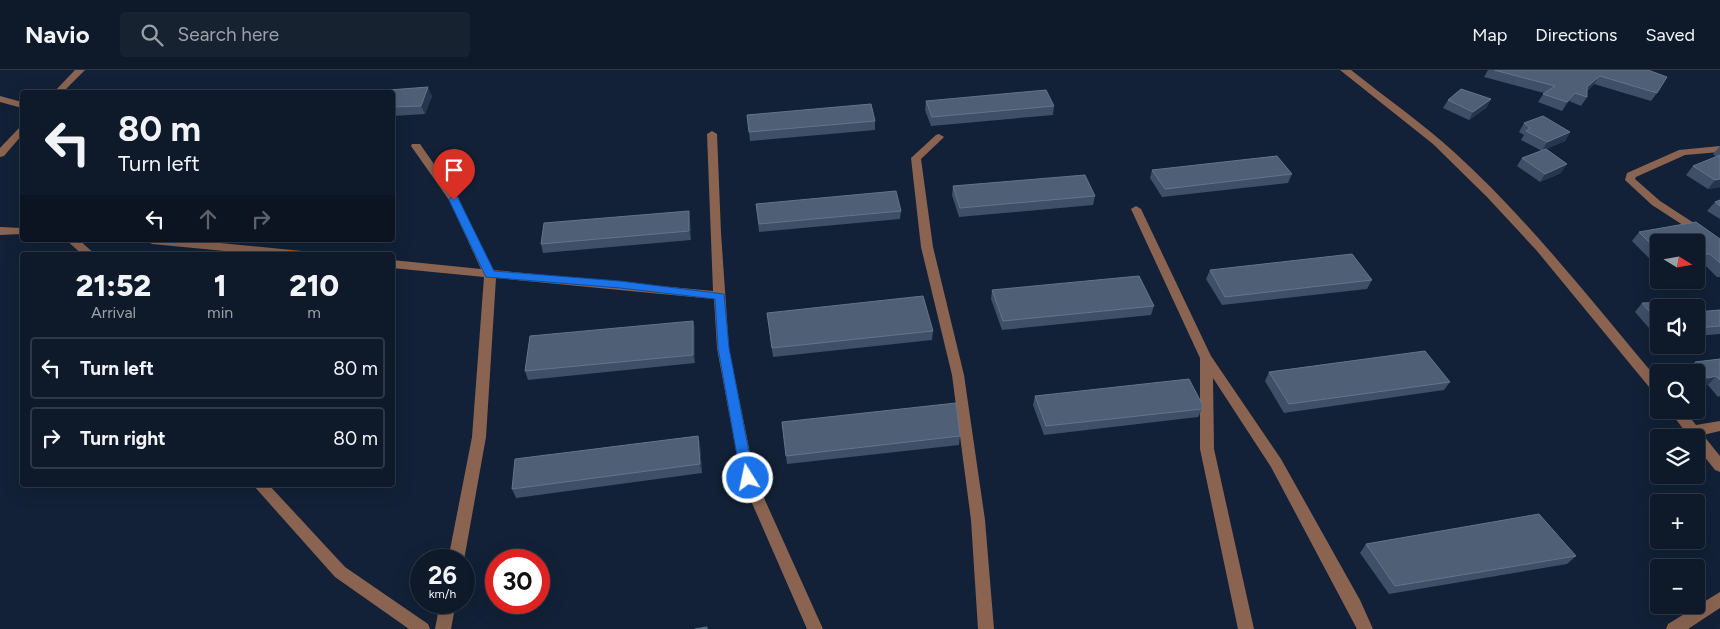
<!DOCTYPE html>
<meta charset="utf-8">
<style>
:root{--surface:#0e1929;--page:#172231;--text:#f1f3f6;--muted:#9ba0a8;--line:#2e3846}
body{margin:0;font-family:Figtree,sans-serif;background:var(--page);color:var(--text);height:100vh;display:flex;flex-direction:column;font-size:19px;white-space:nowrap}
*{box-sizing:border-box;margin:0}
p{font-size:16px;color:var(--muted)}
.icon{flex:none;width:28px;height:28px;fill:none;stroke:currentColor;stroke-width:2;stroke-linecap:round;stroke-linejoin:round}
.map{position:relative;flex:1;overflow:hidden}
.side{position:absolute;left:20px;top:182px;width:375px;height:235px;display:flex;flex-direction:column;background:var(--surface);border-radius:5px;box-shadow:0 5px 20px #0002,0 0 0 1px var(--line)}
.side>*{flex:none}
.top-card{position:absolute;left:20px;top:20px;width:375px;height:152px;border-radius:5px;box-shadow:0 5px 20px #0002,0 0 0 1px var(--line);background:#0e1929;color:var(--text);overflow:hidden}
.needle{width:32px;rotate:101deg}
.fabs{position:absolute;left:1650px;top:164px;display:grid;gap:10px}
.fabs a{display:grid;place-items:center;width:55px;height:55px;border-radius:5px;background:var(--surface);box-shadow:0 5px 20px #0002,0 0 0 1px var(--line);font-size:25px}
.speed{position:absolute;left:410px;top:479px;display:flex;gap:10px;font-size:25px;font-weight:700;text-align:center}
.speed>*{display:grid;place-content:center;width:65px;height:65px;border-radius:50%;background:var(--surface);box-shadow:0 5px 20px #0002,0 0 0 1px var(--line);line-height:1}
.speed small{font-size:12px;font-weight:400}
.speed .limit{border:8px solid #d22;background:#fff;color:#111}
.pin{position:absolute;display:grid;place-items:center;width:42px;height:42px;color:#fff;margin:-51px -21px;border-radius:50% 50% 50% 0;rotate:-45deg;box-shadow:0 0 5px #0007}
.pin .icon{rotate:45deg}
.me{position:absolute;width:55px;margin:-28px;rotate:350deg;stroke-linejoin:round;filter:drop-shadow(0 0 4px #0008)}
.turn{display:flex;align-items:center;gap:18px;height:105px;padding:0 15px;font-size:22px}
.turn .icon{width:65px;height:65px;stroke-width:2.5}
.turn b{display:block;font-size:35px;line-height:42px}
.lanes{display:flex;align-items:center;height:48px;padding:0 15px;background:#0003;justify-content:center;gap:25px;direction:ltr}
.lanes .off{opacity:.35}
.eta{display:flex;justify-content:space-evenly;align-items:center;height:85px;text-align:center}
.eta b{font-size:30px;font-weight:800;line-height:35px}
ul{padding:0;list-style:none}
li{display:flex;align-items:center;gap:15px;height:62px;margin:0 10px 8px;padding:0 5px;border:2px solid var(--line);border-radius:5px}
li div{flex:1}
li b{display:block;font-size:19px}
li em{font-style:normal}
header{display:flex;align-items:center;gap:30px;box-sizing:border-box;height:70px;padding:0 25px;background:var(--surface);border-bottom:1px solid var(--line)}
header strong{font-size:24px}
nav{display:flex;gap:28px;margin-inline-start:auto;font-size:18px}
.search{width:350px;height:45px;background:var(--page);display:flex;align-items:center;gap:12px;box-sizing:border-box;padding:0 18px;border-radius:5px;color:var(--muted);font-size:19px}
.map>svg:first-child{display:block}
.lines{fill:none;stroke-linecap:round;stroke-linejoin:round}
.minor{fill:#8a6451;fill-rule:evenodd}
.wall{fill:#3f4f68}
.shaded-wall{fill:#26364e}
.building{fill:#4f5f76;stroke:#65748a}
.route{fill:#1a73e8;stroke:#114b97}
</style>
<header>
<strong>Navio</strong>
<div class="search"><svg class="icon" aria-label="search" viewBox="0 0 24 24"><circle cx="10" cy="10" r="6"/><path d="M15 15l6 6"/></svg>Search here</div>
<nav><a>Map</a><a>Directions</a><a>Saved</a></nav>
</header>
<div class="map">
<svg width="1720" height="559" viewBox="0 0 1720 559">
<rect width="100%" height="100%" fill="#122137"/>
<g class="lines">
<!-- minor -->
<g class="minor">
<polygon points="75,0 85,0 63,22 54,22"/>
<path d="M1340,0H1351C1385,27 1422,53 1454,82C1530,151 1593,233 1659,311V325L1654,323L1537,181L1487,127L1433,74Z"/>
<polygon points="0,26 22,32 22,38 0,32"/>
<polygon points="22,57 22,65 4,86 0,87 0,78 19,58"/>
<polygon points="712,61 717,64 721,163 729,278 755,408 823,559 807,559 741,408 717,278 714,229 496,208 486,367 464,490 448,490 472,367 484,207 392,198 392,190 481,199 449,130 411,76 412,74 420,74 459,130 493,200 713,221 707,64"/>
<polygon points="939,64 944,67 942,69 921,89 933,177 964,305 985,450 994,559 978,559 971,450 952,305 921,177 911,88 936,65"/>
<polygon points="1720,76 1720,82 1685,85 1636,107 1635,109 1660,131 1720,170 1720,179 1652,135 1625,110 1627,103 1679,80"/>
<polygon points="1136,136 1141,139 1211,286 1281,389 1360,530 1373,559 1357,559 1271,397 1213,308 1214,379 1254,559 1238,559 1200,379 1200,288 1131,139"/>
<polygon points="0,157 22,158 22,164 0,165"/>
<polygon points="66,170 79,170 96,185 83,185"/>
<polygon points="146,170 189,170 302,181 308,185 265,185 152,174"/>
<polygon points="1669,340 1684,340 1696,355 1720,351 1720,361 1703,365 1720,386 1720,402 1715,400 1696,376 1696,368 1690,368"/>
<polygon points="253,415 269,415 345,497 428,554 430,559 409,559 335,507"/>
<polygon points="1720,522 1720,538 1688,559 1666,559 1668,554"/>
<polygon points="440,532 456,532 451,559 435,559"/>
</g>
</g>
<!-- wall -->
<g class="wall">
<polygon points="1488,0 1648,0 1657,23 1651,31 1594,14 1587,21 1587,27 1581,36 1569,31 1562,41 1538,32 1544,23 1484,7"/>
<polygon points="392,22 432,26 425,44 392,46"/>
<polygon points="1491,29 1486,38 1469,50 1443,38 1448,30"/>
<polygon points="926,31 1054,36 1053,45 931,56 925,40"/>
<polygon points="747,45 875,51 875,60 750,71"/>
<polygon points="1524,53 1570,62 1565,71 1543,80 1561,103 1540,112 1517,96 1522,88 1542,81 1521,70 1524,65 1519,62"/>
<polygon points="1720,76 1720,117 1708,119 1686,105 1693,96 1717,87 1713,84"/>
<polygon points="1152,100 1292,104 1288,113 1162,127 1150,108"/>
<polygon points="953,116 1095,126 1093,135 959,147 952,125"/>
<polygon points="1720,130 1720,149 1707,141 1715,132"/>
<polygon points="756,134 901,141 900,149 759,162"/>
<polygon points="690,150 691,170 543,183 541,174"/>
<polygon points="1639,162 1720,169 1720,207 1717,207 1702,192 1696,193 1696,172 1659,172 1659,193 1654,193 1632,171"/>
<polygon points="1210,200 1372,210 1367,219 1222,235 1206,209"/>
<polygon points="992,220 1154,236 1151,245 1002,260 991,229"/>
<polygon points="1642,233 1659,238 1659,257 1649,258 1635,242"/>
<polygon points="1720,240 1720,264 1696,266 1696,242"/>
<polygon points="767,243 933,261 932,270 773,287"/>
<polygon points="693,251 695,260 695,293 528,310 525,301"/>
<polygon points="1720,289 1720,326 1718,327 1708,315 1700,316 1696,312 1696,302 1688,302 1687,301 1695,292"/>
<polygon points="1269,302 1450,312 1444,320 1284,343 1265,311"/>
<polygon points="1035,326 1202,339 1198,347 1044,365 1033,335"/>
<polygon points="782,352 960,366 959,375 787,394"/>
<polygon points="698,366 700,374 702,403 516,428 512,419"/>
<polygon points="1366,474 1576,486 1567,494 1389,524 1360,483"/>
</g>
<!-- shaded-wall -->
<g class="shaded-wall">
<polygon points="1600,6 1594,14 1581,25 1587,17"/>
<polygon points="428,17 432,26 425,44 421,36"/>
<polygon points="1575,23 1569,31 1562,41 1567,32"/>
<polygon points="1491,29 1486,38 1469,50 1473,42"/>
<polygon points="1570,62 1565,71 1542,81 1547,72"/>
<polygon points="1567,94 1561,103 1540,112 1545,104"/>
<polygon points="1720,109 1720,117 1708,119 1715,110"/>
<polygon points="689,141 690,150 691,170 689,161"/>
<polygon points="693,251 695,260 695,293 693,285"/>
<polygon points="1716,306 1708,315 1700,316 1708,308"/>
<polygon points="698,366 700,374 702,403 700,394"/>
</g>
<!-- building -->
<g class="building">
<polygon points="1494,0 1648,0 1667,7 1657,23 1600,6 1587,17 1587,27 1575,23 1567,32 1543,24 1555,16"/>
<polygon points="428,17 421,36 392,37 392,22 388,22 389,20"/>
<polygon points="1461,19 1491,29 1473,42 1448,30"/>
<polygon points="1046,20 1054,36 932,47 926,31"/>
<polygon points="871,34 875,51 749,62 747,45"/>
<polygon points="1543,46 1570,62 1547,72 1526,61 1530,58 1524,53"/>
<polygon points="1546,79 1567,94 1545,104 1522,88"/>
<polygon points="1720,85 1720,109 1715,110 1693,96"/>
<polygon points="1277,86 1292,104 1165,119 1152,100"/>
<polygon points="1085,105 1095,126 960,138 953,116"/>
<polygon points="896,121 901,141 759,154 756,134"/>
<polygon points="1720,130 1720,136 1715,132"/>
<polygon points="689,141 689,161 541,174 544,153"/>
<polygon points="1696,152 1720,169 1720,193 1710,184 1696,184 1696,172 1659,172 1659,182 1639,162"/>
<polygon points="1352,184 1372,210 1225,227 1210,200"/>
<polygon points="1139,206 1154,236 1003,251 992,220"/>
<polygon points="923,226 933,261 772,278 767,243"/>
<polygon points="1677,232 1682,238 1659,238 1659,249 1656,249 1642,233"/>
<polygon points="1720,240 1720,256 1696,258 1696,242"/>
<polygon points="693,251 693,285 525,301 530,266"/>
<polygon points="1425,281 1450,312 1289,334 1269,302"/>
<polygon points="1720,289 1720,310 1716,306 1708,308 1695,292"/>
<polygon points="1189,309 1202,334 1202,339 1046,356 1035,326"/>
<polygon points="956,333 960,366 786,386 782,352"/>
<polygon points="698,366 700,394 512,419 515,389"/>
<polygon points="1539,444 1576,486 1395,516 1366,474"/>
<polygon points="707,557 707,559 695,559"/>
</g>
<!-- route -->
<polygon class="route" points="451,127 458,127 459,130 494,201 620,211 724,224 729,278 754,408 752,412 748,414 743,412 741,408 718,278 715,229 620,218 486,207 449,130"/>
</svg>
<div class="fabs">
<a><svg class="needle" viewBox="-14 -14 28 28"><path d="M0-13l5 13h-10z" fill="#e53935"/><path d="M0 13l5-13h-10z" fill="#9ba0a8"/></svg></a>
<a><svg class="icon" aria-label="sound" viewBox="0 0 24 24"><path d="M4 9h4l5-4v14l-5-4H4zM17 9q2 3 0 6"/></svg></a>
<a><svg class="icon" aria-label="search" viewBox="0 0 24 24"><circle cx="10" cy="10" r="6"/><path d="M15 15l6 6"/></svg></a>
<a><svg class="icon" aria-label="layers" viewBox="0 0 24 24"><path d="M12 4l9 5-9 5-9-5zM3 14l9 5 9-5"/></svg></a>
<a>+</a>
<a>−</a>
</div>
<div class="speed"><div>26<small>km/h</small></div><div class="limit">30</div></div>
<div class="pin" style="left:454px;top:130px;background:#d93025"><svg class="icon" aria-label="arrive" viewBox="0 0 24 24"><path d="M6 21V4h12l-3 4 3 4H6"/></svg></div>
<svg class="me" style="left:748px;top:408px" viewBox="-20 -20 40 40"><circle r="17" fill="#1a73e8" stroke="#fff" stroke-width="3"/><path d="M0-11L8 9 0 5-8 9z" fill="#fff"/></svg>
<div class="top-card">
<div class="turn"><svg class="icon" aria-label="left" viewBox="0 0 24 24"><path d="M17 20v-9H6M10 6l-5 5 5 5"/></svg><div><b>80 m</b>Turn left</div></div>
<div class="lanes"><svg class="icon" aria-label="left" viewBox="0 0 24 24"><path d="M17 20v-9H6M10 6l-5 5 5 5"/></svg><svg class="icon off" aria-label="ahead" viewBox="0 0 24 24"><path d="M12 20V5M6 11l6-6 6 6"/></svg><svg class="icon off" aria-label="right" viewBox="0 0 24 24"><path d="M7 20v-9h11M14 6l5 5-5 5"/></svg></div>
</div>
<section class="side">
<div class="eta">
<div><b>21:52</b><p>Arrival</p></div>
<div><b>1</b><p>min</p></div>
<div><b>210</b><p>m</p></div>
</div>
<ul>
<li><svg class="icon" aria-label="left" viewBox="0 0 24 24"><path d="M17 20v-9H6M10 6l-5 5 5 5"/></svg><div><b>Turn left</b></div><em>80 m</em></li>
<li><svg class="icon" aria-label="right" viewBox="0 0 24 24"><path d="M7 20v-9h11M14 6l5 5-5 5"/></svg><div><b>Turn right</b></div><em>80 m</em></li>
</ul>
</section>
</div>
